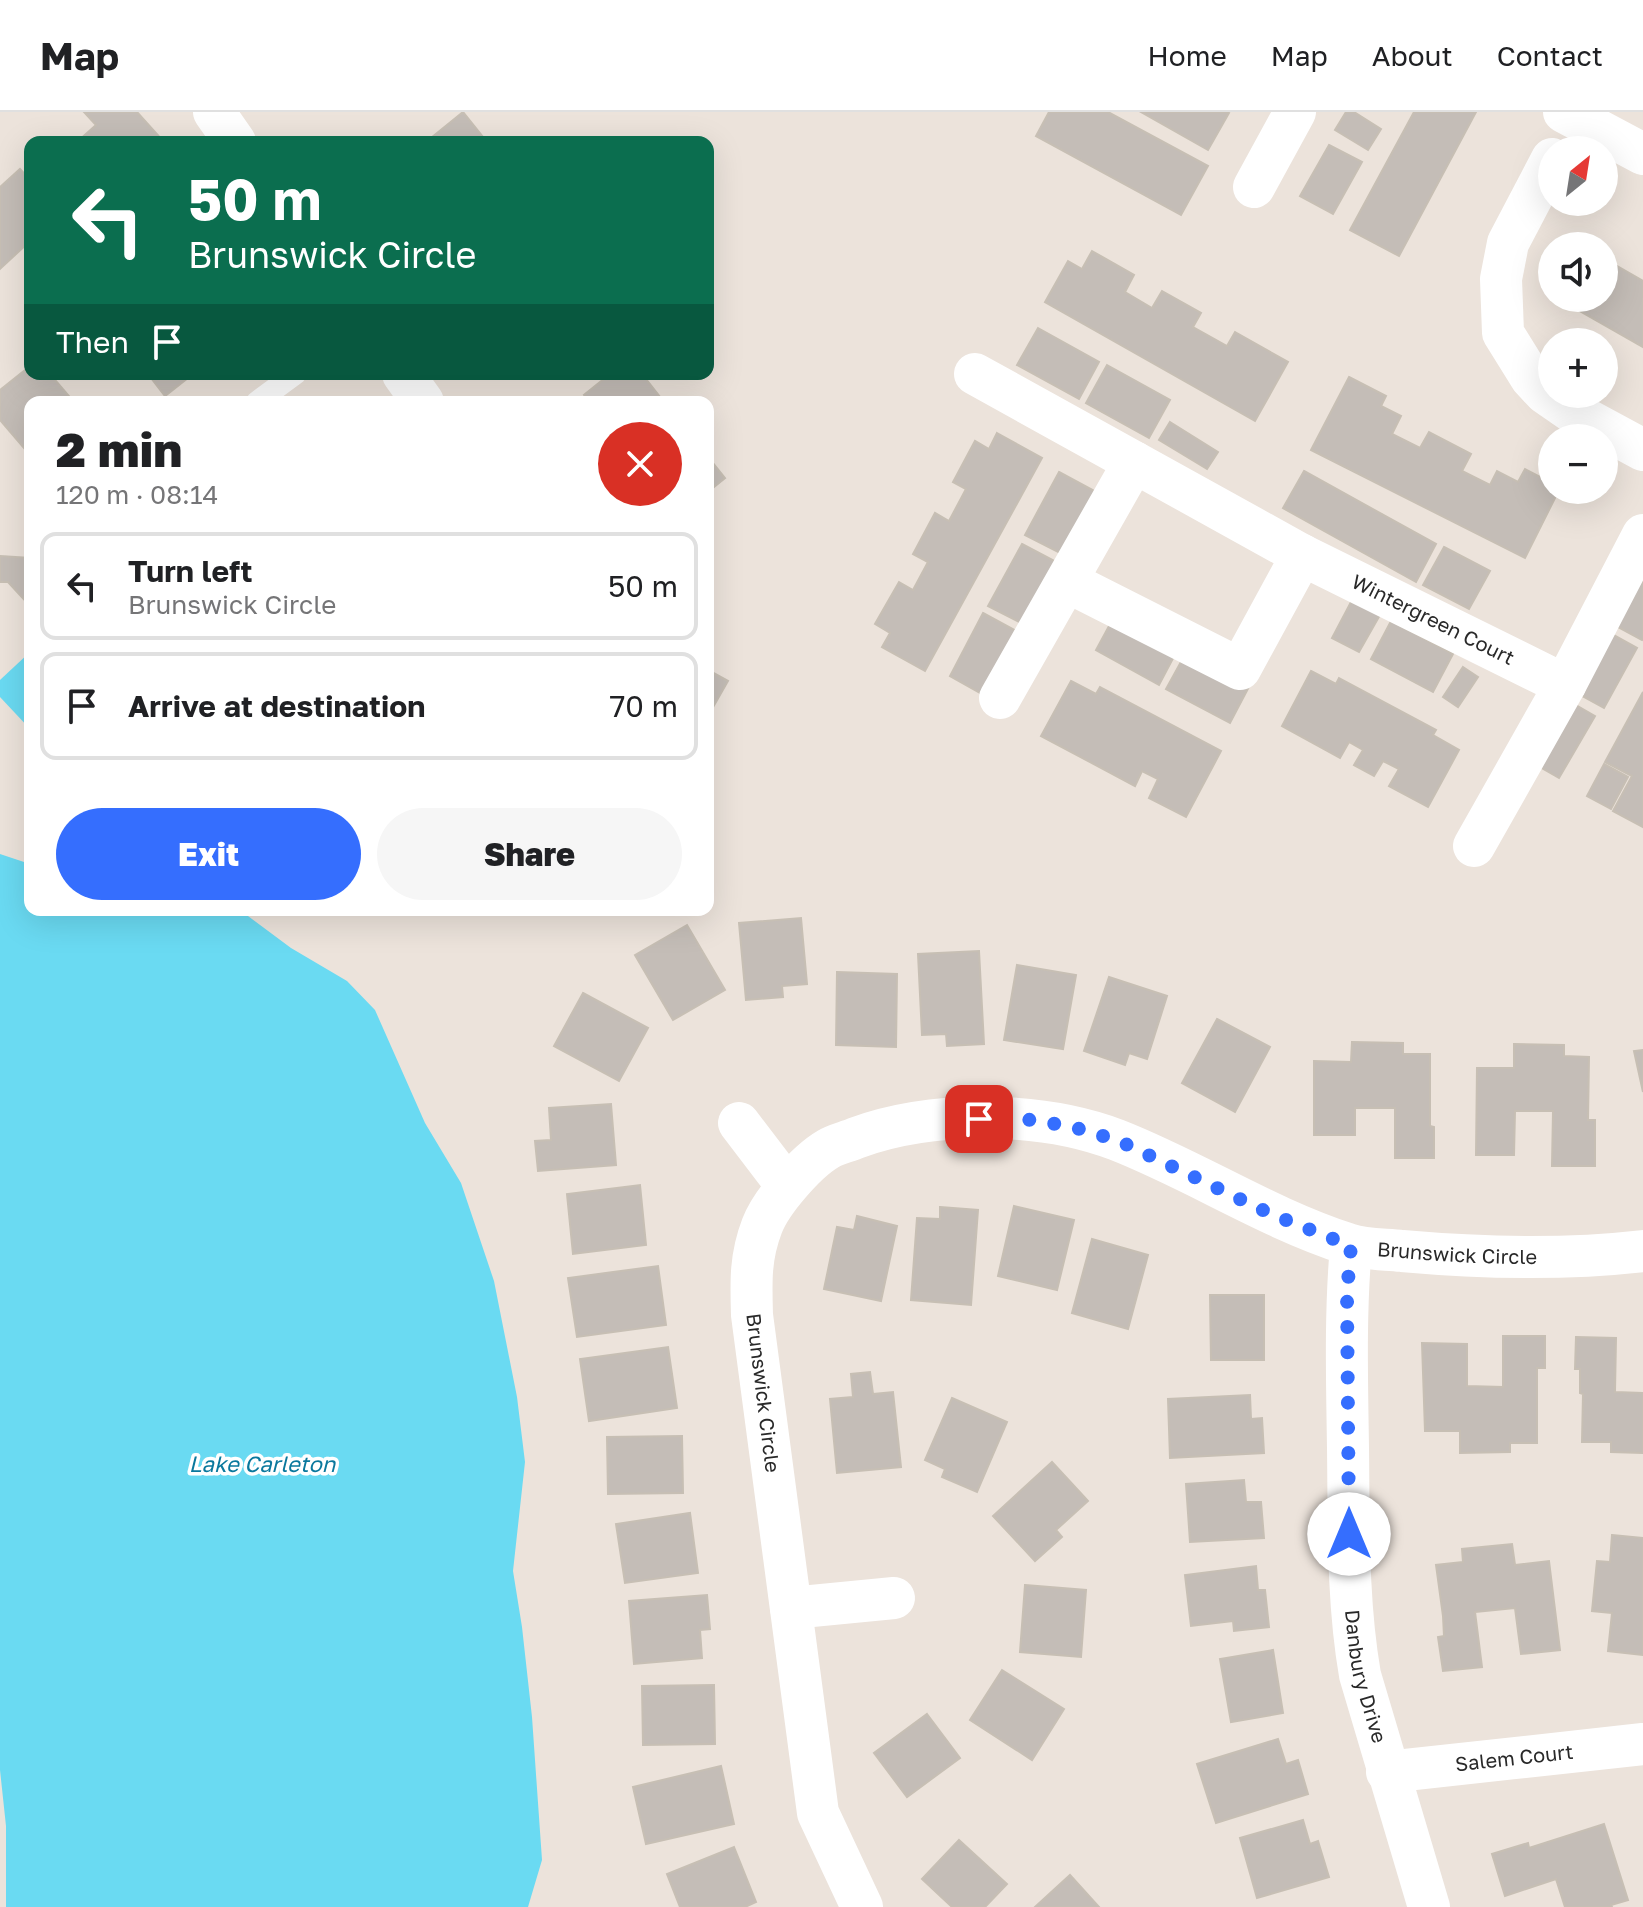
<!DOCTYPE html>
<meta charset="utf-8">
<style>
:root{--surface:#fff;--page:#f6f6f6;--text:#202124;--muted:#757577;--line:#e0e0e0;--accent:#356efe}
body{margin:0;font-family:"Golos Text",sans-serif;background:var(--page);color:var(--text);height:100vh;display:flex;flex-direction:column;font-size:30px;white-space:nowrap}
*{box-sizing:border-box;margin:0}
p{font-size:26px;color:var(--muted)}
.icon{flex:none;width:44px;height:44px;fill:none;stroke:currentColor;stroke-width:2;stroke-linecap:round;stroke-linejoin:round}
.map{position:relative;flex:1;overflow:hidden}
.side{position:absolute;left:24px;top:284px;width:690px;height:520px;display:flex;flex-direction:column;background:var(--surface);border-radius:16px;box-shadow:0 8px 32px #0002}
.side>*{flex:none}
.hud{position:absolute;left:24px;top:24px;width:690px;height:244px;border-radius:16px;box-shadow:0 8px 32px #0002;background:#0b6e4f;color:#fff;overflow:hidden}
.needle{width:52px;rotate:30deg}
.buttons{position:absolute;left:1538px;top:24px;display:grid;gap:16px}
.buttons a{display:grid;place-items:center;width:80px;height:80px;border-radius:50%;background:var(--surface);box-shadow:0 8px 32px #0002;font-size:40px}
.pin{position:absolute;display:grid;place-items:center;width:68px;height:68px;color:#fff;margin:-34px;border-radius:16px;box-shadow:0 4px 12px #0006}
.me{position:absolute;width:88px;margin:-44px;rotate:0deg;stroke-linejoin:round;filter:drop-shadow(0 0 6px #0008)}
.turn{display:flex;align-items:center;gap:28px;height:168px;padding:0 32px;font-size:36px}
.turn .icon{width:104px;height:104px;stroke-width:2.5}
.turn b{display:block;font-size:56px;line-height:68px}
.then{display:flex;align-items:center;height:76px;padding:0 32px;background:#0003;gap:16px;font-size:30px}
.round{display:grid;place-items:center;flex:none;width:84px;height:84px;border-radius:42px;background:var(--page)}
.headline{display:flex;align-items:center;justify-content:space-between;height:136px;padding:0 32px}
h1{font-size:48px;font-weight:800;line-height:60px}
.primary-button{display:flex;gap:16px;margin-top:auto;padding:16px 32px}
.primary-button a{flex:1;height:92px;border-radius:48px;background:var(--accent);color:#fff;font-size:32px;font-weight:800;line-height:92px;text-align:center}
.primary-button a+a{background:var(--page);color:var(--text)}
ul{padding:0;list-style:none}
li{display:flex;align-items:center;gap:24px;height:108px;margin:0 16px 12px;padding:0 16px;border:4px solid var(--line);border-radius:16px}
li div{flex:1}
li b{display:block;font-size:30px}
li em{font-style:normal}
header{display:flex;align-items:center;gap:48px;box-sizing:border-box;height:112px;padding:0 40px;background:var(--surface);border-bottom:2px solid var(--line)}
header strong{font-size:38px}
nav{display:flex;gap:44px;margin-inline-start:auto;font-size:28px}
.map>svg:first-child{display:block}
.water{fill:#6adaf2}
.building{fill:#c4bdb7;stroke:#c7bfb4;stroke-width:2}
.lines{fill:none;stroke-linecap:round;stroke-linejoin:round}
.lane{stroke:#fff;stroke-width:22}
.street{stroke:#fff;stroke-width:42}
.route{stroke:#356efe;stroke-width:14;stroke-dasharray:0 25.2}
.labels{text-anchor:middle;stroke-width:7;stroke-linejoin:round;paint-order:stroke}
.street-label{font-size:20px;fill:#292929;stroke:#fff}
.water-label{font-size:22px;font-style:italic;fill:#0a789d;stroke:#fff}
</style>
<header>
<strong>Map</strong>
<nav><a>Home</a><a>Map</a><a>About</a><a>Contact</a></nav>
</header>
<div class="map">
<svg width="1643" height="1795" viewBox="0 0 1643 1795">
<rect width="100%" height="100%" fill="#ece3db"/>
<!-- water -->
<g class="water">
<polygon points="30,540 30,617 0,585 0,568"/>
<polygon points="0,742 30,752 30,798 240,798 291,836 347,869 375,898 425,1011 461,1071 494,1169 517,1285 525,1350 513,1459 522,1515 532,1605 542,1748 528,1795 6,1795 6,1714 0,1658"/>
</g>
<!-- building -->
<g class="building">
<polygon points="84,0 137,0 164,30 77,30 96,13"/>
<polygon points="463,0 487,30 426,30"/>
<polygon points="1049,0 1108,0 1208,54 1181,103 1036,24"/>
<polygon points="1141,0 1227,0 1229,1 1208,38"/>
<polygon points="1346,0 1354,0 1381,17 1368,38 1335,18"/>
<polygon points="1414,0 1476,0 1399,144 1350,118"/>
<polygon points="1329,33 1362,50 1333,102 1300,84"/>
<polygon points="20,57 30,68 30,129 0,157 0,75"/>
<polygon points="1092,139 1134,163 1125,180 1152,196 1162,179 1201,201 1193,215 1227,234 1235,220 1288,250 1255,309 1045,190 1068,149 1082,157"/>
<polygon points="1605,147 1643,169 1643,235 1576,197 1583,186 1604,186"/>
<polygon points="1038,216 1099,250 1079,287 1017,253"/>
<polygon points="1107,253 1170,288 1149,326 1086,291"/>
<polygon points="30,254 30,262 50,262 74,290 30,290 30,343 0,308 0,278"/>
<polygon points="148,262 193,262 165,284"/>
<polygon points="610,262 642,262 664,290 590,290 584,283"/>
<polygon points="1349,265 1386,284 1381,294 1401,304 1392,322 1420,336 1429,320 1471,342 1462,359 1490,373 1497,359 1518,370 1525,357 1552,371 1552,378 1559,378 1525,446 1311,338"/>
<polygon points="1170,310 1218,340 1207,357 1159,328"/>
<polygon points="997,321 1042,346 925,559 882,535 890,521 875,512 899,470 913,478 928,450 913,442 935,401 949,409 966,377 953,370 975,329 989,337"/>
<polygon points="708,345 725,366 708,380"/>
<polygon points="1304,359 1436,432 1416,470 1283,396"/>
<polygon points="1059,360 1098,381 1064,443 1025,423"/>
<polygon points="1022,432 1060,452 1027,514 988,494"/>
<polygon points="1444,435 1490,459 1469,497 1423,473"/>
<polygon points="0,444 30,446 30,494 8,470 0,470"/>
<polygon points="1643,449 1643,527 1642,528 1603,507"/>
<polygon points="1352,488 1380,503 1359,540 1332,526"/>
<polygon points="983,501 1022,522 987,585 950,564"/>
<polygon points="1116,501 1179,535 1159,573 1096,538"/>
<polygon points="1391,509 1453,542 1433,580 1371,547"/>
<polygon points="1599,515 1637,536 1604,596 1566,575"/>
<polygon points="1188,537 1251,571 1230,611 1166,577"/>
<polygon points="1463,555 1478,565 1458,595 1443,585"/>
<polygon points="708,558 728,569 708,604"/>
<polygon points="1311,559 1336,572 1339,566 1436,618 1433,623 1459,638 1428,695 1389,674 1399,657 1383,649 1374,664 1354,653 1363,638 1349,630 1340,646 1282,614"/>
<polygon points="1071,569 1096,582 1100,575 1221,639 1186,705 1149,686 1158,667 1142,659 1135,674 1041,624"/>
<polygon points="1643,580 1643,715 1613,699 1632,664 1605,650"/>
<polygon points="1562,585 1595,604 1559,666 1526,647"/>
<polygon points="1604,652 1628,665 1611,697 1587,684"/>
<polygon points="801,806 807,872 782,874 783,885 746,888 739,811"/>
<polygon points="687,813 725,878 673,908 635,843"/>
<polygon points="979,839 984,932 947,934 946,922 922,923 918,842"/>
<polygon points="1017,853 1076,863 1063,937 1004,928"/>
<polygon points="837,860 897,862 896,935 836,933"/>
<polygon points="1109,865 1167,884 1147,947 1129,941 1125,953 1084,939"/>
<polygon points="583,881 648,916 619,969 554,934"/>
<polygon points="1217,907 1270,935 1235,1000 1182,971"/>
<polygon points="1352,930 1403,931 1403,942 1430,942 1430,1014 1434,1015 1434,1046 1395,1046 1395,996 1355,996 1355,1023 1314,1023 1314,949 1351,950"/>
<polygon points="1514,932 1564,933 1564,944 1589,945 1588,1008 1595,1008 1595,1054 1552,1054 1553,999 1515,999 1514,1043 1476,1043 1477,956 1514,956"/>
<polygon points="1643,938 1643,980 1634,939"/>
<polygon points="611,992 616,1053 538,1059 535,1029 551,1028 549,996"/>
<polygon points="640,1073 646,1133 573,1142 567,1082"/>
<polygon points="1014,1094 1074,1108 1057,1178 998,1164"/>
<polygon points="940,1095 978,1098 971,1193 911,1188 917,1106 940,1107"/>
<polygon points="857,1104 897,1114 881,1189 824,1177 837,1115 854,1118"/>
<polygon points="1092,1127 1148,1143 1128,1217 1072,1201"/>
<polygon points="658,1154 666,1213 577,1225 568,1166"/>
<polygon points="1210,1183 1264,1183 1264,1248 1211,1248"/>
<polygon points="1503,1224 1545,1224 1545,1256 1537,1256 1537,1331 1510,1331 1510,1340 1460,1341 1460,1319 1425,1319 1422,1231 1467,1232 1467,1274 1503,1275"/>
<polygon points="1576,1225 1616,1226 1615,1280 1643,1281 1643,1341 1611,1340 1611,1330 1582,1330 1583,1282 1580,1281 1580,1257 1575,1257"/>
<polygon points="668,1235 677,1296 589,1309 580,1247"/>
<polygon points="870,1260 873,1282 893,1280 901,1355 837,1361 830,1287 853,1285 851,1262"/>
<polygon points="1250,1283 1251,1307 1262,1306 1264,1341 1170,1346 1168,1287"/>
<polygon points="952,1286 1007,1310 977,1380 942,1365 945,1357 925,1348"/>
<polygon points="682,1324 683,1381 608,1382 607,1325"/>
<polygon points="1052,1350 1088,1389 1056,1418 1062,1425 1035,1449 993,1404"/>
<polygon points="1244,1368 1246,1390 1261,1390 1264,1426 1190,1430 1186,1372"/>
<polygon points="690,1401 698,1461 625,1471 616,1412"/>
<polygon points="1612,1423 1643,1426 1643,1543 1608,1539 1612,1501 1592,1499 1597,1449 1610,1450"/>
<polygon points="1512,1432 1515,1453 1549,1449 1560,1538 1521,1542 1515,1496 1475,1500 1482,1555 1443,1559 1438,1525 1444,1524 1443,1504 1436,1453 1463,1450 1462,1437"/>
<polygon points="1256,1454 1258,1478 1265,1478 1269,1515 1234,1519 1233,1509 1191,1514 1185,1463"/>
<polygon points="1025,1473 1086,1478 1081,1545 1020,1540"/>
<polygon points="707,1483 710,1517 700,1518 702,1546 634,1552 629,1489"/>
<polygon points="1273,1538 1283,1601 1231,1610 1220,1547"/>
<polygon points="1002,1558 1064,1597 1032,1648 970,1608"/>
<polygon points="714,1573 715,1632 643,1633 642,1574"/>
<polygon points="927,1602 960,1646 907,1685 874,1641"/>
<polygon points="1278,1627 1286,1652 1298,1648 1308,1682 1216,1711 1197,1652"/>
<polygon points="721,1654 734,1712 646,1732 633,1675"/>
<polygon points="1303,1708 1310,1732 1318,1729 1329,1765 1257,1786 1240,1726"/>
<polygon points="1604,1712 1628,1788 1611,1793 1612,1795 1565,1795 1556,1767 1505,1784 1492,1742 1528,1731 1529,1736"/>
<polygon points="959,1728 1007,1772 985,1795 952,1795 922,1767"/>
<polygon points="734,1735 756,1790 745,1795 680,1795 667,1762"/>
<polygon points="1070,1763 1099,1795 1035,1795"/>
</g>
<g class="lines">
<!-- lane -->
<polyline class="lane" points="257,290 295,262"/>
<!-- street -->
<g class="street">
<polyline points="214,0 235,30"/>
<polyline points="1564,0 1643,42"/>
<polyline points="1552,47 1508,131 1501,167 1503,221 1531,266 1545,281 1571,299 1643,338"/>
<polyline points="1254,75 1295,0"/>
<polyline points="403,262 423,290"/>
<path id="s1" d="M975,262L1302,443L1565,573"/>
<polyline points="1068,470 1240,557 1302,443"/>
<polyline points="1000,586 1134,350"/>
<polyline points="1474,734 1565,573 1643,423"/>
<polyline points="739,1011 787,1074"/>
<path id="s2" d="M1351,1134C1345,1201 1347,1268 1348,1336C1349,1412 1347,1488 1360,1563L1429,1795"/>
<polyline points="791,1496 894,1486"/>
<path id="s3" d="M1387,1660L1643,1632"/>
<path id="s4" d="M862,1795L818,1701L752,1203C751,1170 750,1145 762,1114C771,1090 806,1050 828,1037C836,1032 847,1030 856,1026C933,998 1041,999 1117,1028C1196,1059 1267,1106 1348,1132C1365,1138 1385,1137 1402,1139C1481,1146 1564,1148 1643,1139"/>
</g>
</g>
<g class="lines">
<!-- route -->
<polyline class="route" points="979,1007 1024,1007 1069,1014 1117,1028 1271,1102 1351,1134 1347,1181 1349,1422"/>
</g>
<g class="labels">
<!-- street labels -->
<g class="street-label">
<text dy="7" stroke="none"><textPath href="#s1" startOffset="520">Wintergreen Court</textPath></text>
<text dy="7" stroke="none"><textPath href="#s4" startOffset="1458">Brunswick Circle</textPath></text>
<text transform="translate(763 1281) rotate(83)" y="7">Brunswick Circle</text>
<text dy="7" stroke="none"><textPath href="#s2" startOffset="432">Danbury Drive</textPath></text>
<text dy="7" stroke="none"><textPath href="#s3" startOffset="128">Salem Court</textPath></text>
</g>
<!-- water labels -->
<g class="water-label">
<text x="262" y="1360">Lake Carleton</text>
</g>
</g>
</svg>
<div class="buttons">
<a><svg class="needle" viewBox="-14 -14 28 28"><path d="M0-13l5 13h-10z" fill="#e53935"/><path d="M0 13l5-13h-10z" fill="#757577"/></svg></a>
<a><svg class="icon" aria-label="sound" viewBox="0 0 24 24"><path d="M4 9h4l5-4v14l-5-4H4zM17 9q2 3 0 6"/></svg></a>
<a>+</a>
<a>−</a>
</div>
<div class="pin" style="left:979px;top:1007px;background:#d93025"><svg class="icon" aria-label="arrive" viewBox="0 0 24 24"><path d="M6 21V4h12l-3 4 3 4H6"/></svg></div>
<svg class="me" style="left:1349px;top:1422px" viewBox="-20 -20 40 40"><circle r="19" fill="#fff"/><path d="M0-13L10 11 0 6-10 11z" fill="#356efe"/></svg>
<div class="hud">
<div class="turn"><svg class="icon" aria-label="left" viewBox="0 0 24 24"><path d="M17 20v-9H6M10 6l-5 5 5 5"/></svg><div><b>50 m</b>Brunswick Circle</div></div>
<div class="then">Then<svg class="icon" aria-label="arrive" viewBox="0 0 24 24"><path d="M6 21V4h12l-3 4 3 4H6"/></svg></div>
</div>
<section class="side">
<div class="headline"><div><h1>2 min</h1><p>120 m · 08:14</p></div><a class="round" style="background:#d93025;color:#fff"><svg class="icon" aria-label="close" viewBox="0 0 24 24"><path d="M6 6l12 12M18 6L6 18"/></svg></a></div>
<ul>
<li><svg class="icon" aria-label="left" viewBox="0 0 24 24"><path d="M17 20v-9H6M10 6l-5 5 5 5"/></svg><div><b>Turn left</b><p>Brunswick Circle</p></div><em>50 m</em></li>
<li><svg class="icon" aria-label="arrive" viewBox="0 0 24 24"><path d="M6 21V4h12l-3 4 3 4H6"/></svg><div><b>Arrive at destination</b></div><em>70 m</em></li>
</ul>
<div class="primary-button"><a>Exit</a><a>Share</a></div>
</section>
</div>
